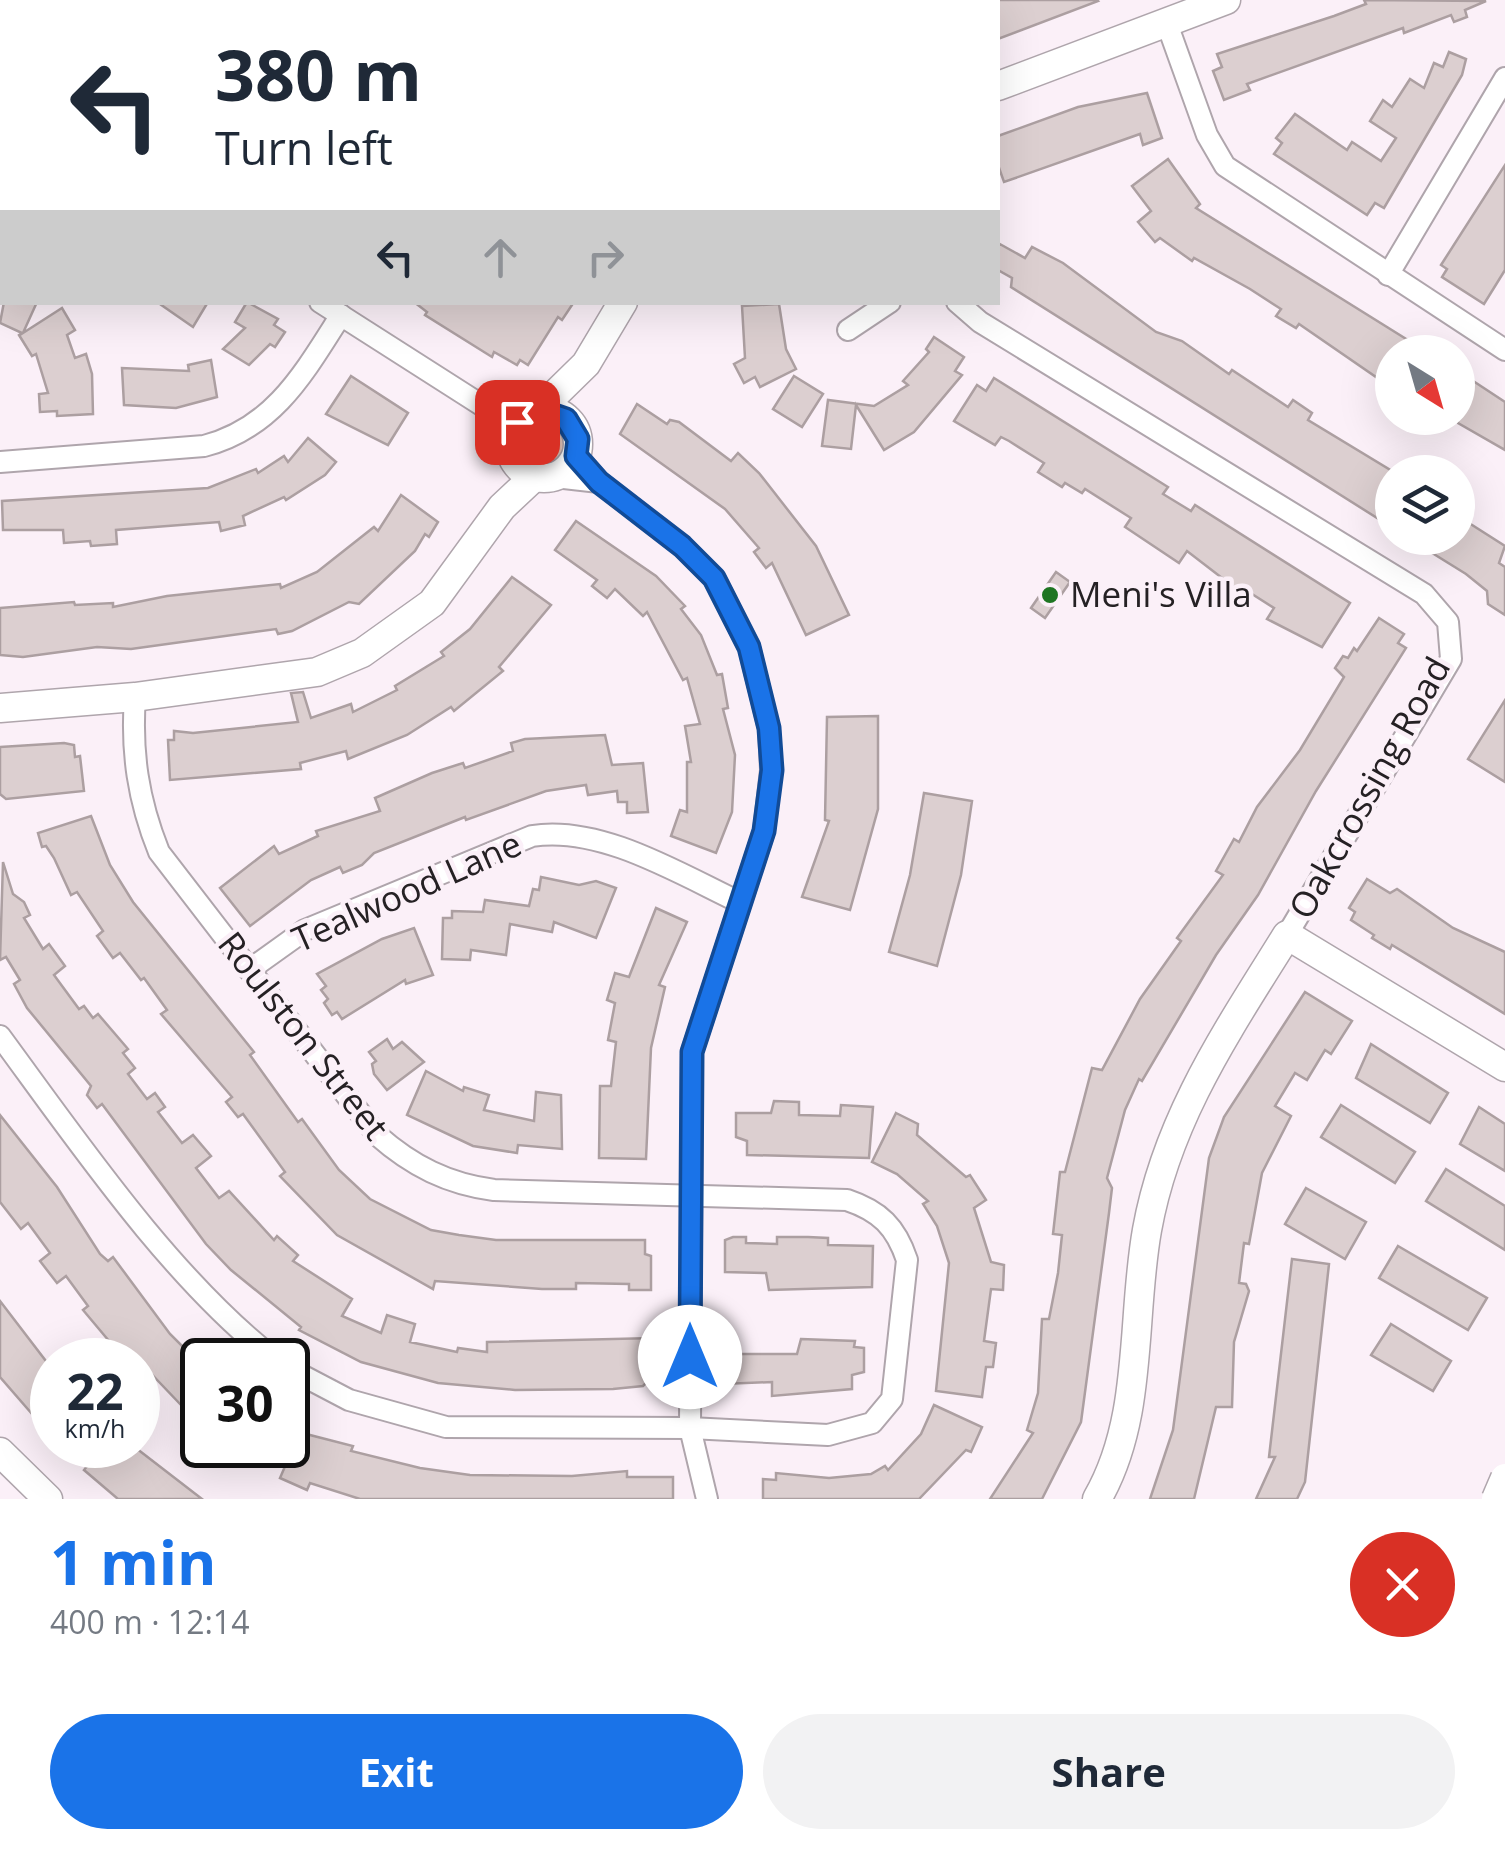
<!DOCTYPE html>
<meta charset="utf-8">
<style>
:root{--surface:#fff;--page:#f2f2f3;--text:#1f2937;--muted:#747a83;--accent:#1a73e8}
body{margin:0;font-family:"Open Sans",sans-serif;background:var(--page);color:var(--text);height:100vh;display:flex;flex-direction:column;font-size:38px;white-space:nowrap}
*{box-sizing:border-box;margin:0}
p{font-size:32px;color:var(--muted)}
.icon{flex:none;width:55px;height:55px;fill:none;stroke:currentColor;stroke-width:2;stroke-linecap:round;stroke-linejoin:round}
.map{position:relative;height:1499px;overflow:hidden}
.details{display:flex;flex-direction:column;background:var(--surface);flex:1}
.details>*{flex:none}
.top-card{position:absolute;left:0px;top:0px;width:1000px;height:305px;box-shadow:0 10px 40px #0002;background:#fff;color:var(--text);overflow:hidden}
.needle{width:65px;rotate:143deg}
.buttons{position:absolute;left:1375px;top:335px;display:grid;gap:20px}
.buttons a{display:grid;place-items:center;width:100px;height:100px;border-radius:50%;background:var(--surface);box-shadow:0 10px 40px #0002;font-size:50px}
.speed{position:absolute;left:30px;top:1338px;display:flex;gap:20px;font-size:50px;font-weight:700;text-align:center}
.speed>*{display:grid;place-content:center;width:130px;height:130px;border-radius:50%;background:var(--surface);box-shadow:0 10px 40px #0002;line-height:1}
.speed small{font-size:25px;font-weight:400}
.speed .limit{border:5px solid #111;border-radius:15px;background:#fff;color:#111}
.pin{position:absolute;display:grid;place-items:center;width:85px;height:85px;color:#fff;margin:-42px;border-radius:20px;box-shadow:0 5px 15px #0006}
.me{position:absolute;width:110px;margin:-55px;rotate:0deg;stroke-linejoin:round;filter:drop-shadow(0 0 8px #0008)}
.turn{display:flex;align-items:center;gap:35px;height:210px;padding:0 50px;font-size:45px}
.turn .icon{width:130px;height:130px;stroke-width:2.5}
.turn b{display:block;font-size:70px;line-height:85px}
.lanes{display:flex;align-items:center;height:95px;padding:0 50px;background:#0003;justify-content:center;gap:50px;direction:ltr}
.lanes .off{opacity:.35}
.round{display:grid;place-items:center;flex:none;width:105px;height:105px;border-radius:52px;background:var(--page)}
.head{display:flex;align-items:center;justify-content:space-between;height:170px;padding:0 50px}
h1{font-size:60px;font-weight:700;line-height:75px;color:var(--accent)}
.action{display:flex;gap:20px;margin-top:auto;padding:20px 50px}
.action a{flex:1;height:115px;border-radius:60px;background:var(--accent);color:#fff;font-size:40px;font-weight:700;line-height:115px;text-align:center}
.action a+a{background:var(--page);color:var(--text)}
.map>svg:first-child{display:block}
.green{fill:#f1cfc2}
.building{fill:#dccfd0;stroke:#ac9fa1;stroke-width:2.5}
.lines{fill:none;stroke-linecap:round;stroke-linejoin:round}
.street-casing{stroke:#afa5ac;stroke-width:24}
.secondary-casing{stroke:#afa5ac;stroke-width:31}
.street{stroke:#fff;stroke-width:20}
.secondary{stroke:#fff;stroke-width:28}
.rail{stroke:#8a8388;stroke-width:5;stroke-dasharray:20 10;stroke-linecap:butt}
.secondary-bridge-casing{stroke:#afa5ac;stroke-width:31;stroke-linecap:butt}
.secondary-bridge{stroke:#fff;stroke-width:28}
.route-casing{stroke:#114b97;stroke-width:25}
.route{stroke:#1a73e8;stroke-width:18}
.poi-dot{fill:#1e7522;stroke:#fbf0f8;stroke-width:4}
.labels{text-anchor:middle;stroke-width:9;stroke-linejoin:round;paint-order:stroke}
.poi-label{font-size:35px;fill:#252124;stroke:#fbf0f8;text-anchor:start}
.street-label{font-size:35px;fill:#252124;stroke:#fbf0f8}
</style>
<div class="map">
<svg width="1505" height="1499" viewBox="0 0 1505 1499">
<rect width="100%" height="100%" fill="#fbf0f8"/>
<!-- green -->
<circle class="green" cx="546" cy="444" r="21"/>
<!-- building -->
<g class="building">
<polygon points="998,0 1097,0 1098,1 998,39"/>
<polygon points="1364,0 1486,1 1465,10 1467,17 1454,22 1451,15 1404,33 1403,28 1247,84 1250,90 1224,100 1213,71 1222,67 1217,54 1334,16 1366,4"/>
<polygon points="1449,52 1466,59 1462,75 1384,208 1375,203 1367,215 1274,154 1282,143 1276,138 1295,114 1347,150 1352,142 1381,161 1396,138 1370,121 1383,100 1392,107 1410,79 1424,88 1434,63 1443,67"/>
<polygon points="1147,93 1162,138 1143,145 1140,134 1004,182 998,165 998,136 1078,107"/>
<polygon points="1168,159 1200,204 1196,208 1427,352 1392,352 1392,388 1299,324 1296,328 1276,316 1281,309 1250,289 1194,258 1192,261 1160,238 1155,242 1138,222 1151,211 1132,186"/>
<polygon points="1505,165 1505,270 1484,304 1442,277 1447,269 1441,265"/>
<polygon points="998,243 1025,258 1032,247 1063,263 1156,332 1182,341 1229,374 1232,370 1288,407 1293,400 1312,413 1308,420 1392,471 1392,511 1385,523 1011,287 1012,278 998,270"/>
<polygon points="4,302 37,302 23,333 62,308 75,330 67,335 75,358 86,354 92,374 93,414 57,416 57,411 40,412 39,394 48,393 36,354 32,356 19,335 22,333 0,323"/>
<polygon points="157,302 208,302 193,327"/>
<polygon points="247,302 278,319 274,325 285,332 275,347 270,344 249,365 223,349 245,328 235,322"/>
<polygon points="414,302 574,302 562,320 558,317 528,365 520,360 517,365 494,352 492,357 425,315 427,312"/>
<polygon points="779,304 786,349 796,369 760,387 755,377 744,383 734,364 745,358 742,306"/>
<polygon points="934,337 964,357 955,371 962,375 914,432 884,450 856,405 851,449 822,446 828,400 874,406 908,385 903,381 929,352 926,349"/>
<polygon points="211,360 217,397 176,408 124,405 122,368 189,371 188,365"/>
<polygon points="1458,371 1505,402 1505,450 1458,423"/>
<polygon points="351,376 408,413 388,445 326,414"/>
<polygon points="794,376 823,394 802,427 773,409"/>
<polygon points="994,378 1168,487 1163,494 1191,511 1195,505 1350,603 1322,647 1267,619 1274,608 1241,587 1239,591 1187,551 1179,563 1125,527 1131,518 1085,489 1082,493 1065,483 1062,487 1038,472 1044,463 1009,441 1001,437 995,445 954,421 977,385 986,391"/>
<polygon points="637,404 667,424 670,420 679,422 731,461 738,453 759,473 816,546 849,615 806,635 772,563 766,568 754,552 759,548 725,509 620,434"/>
<polygon points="308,438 336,462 325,475 286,500 284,497 243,516 245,525 221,531 219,522 116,530 117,544 91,546 90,541 64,543 63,530 3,530 2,501 208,488 256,469 258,473 284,456 288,462"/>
<polygon points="401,495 438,522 429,537 425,534 415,551 359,604 349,602 292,631 278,634 276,629 131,649 97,647 23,657 0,655 0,608 74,602 75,605 113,603 113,607 167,596 280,584 281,588 317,572 374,527 378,531"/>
<polygon points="1458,516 1505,546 1499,563 1505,567 1505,615 1488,604 1487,591 1466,574 1408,538 1458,538"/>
<polygon points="576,521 656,576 685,606 681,609 701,635 717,675 722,674 728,708 723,709 735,755 732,812 716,853 671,836 680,810 687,812 687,762 691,762 685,726 700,724 687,678 683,680 647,612 643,616 615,589 607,598 592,586 597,580 555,550"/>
<polygon points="1056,572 1070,582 1045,618 1031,608"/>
<polygon points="512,577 551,605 499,667 503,671 454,711 451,707 407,735 348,759 346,751 300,763 301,769 170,780 168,740 174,740 174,731 193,733 298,722 291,693 303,692 311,718 351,704 353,712 397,690 395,686 444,656 441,652 470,629"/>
<polygon points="1379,618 1404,634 1398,643 1406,648 1316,791 1258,895 1216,955 1142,1081 1139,1079 1125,1110 1107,1178 1112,1188 1109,1213 1081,1422 1042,1499 990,1499 1033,1433 1027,1430 1038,1393 1042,1319 1049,1319 1058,1273 1062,1235 1053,1234 1060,1172 1065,1172 1092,1068 1102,1070 1140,999 1181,941 1177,938 1223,875 1216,871 1234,839 1239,842 1257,807 1300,750 1344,677 1335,668 1343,656 1348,658 1354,648 1357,651"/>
<polygon points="1505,700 1505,782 1468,759"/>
<polygon points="878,716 878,809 850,910 802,897 829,821 825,820 827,717"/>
<polygon points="605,735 612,765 643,763 648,812 627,813 627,802 618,802 617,791 588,795 586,785 546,791 466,820 465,817 374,853 362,865 343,873 340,867 311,880 250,926 220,888 274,846 279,854 318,836 316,831 380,811 375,798 432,773 463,763 465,768 513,751 511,743 525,739"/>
<polygon points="64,743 74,745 75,757 80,756 84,791 6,799 0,794 0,747"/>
<polygon points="924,793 972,801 961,875 937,966 889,952 910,875"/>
<polygon points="91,816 110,865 133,902 254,1052 250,1055 298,1122 302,1119 339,1170 370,1199 431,1230 459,1235 496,1240 645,1240 645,1254 651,1256 651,1290 629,1290 629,1284 576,1283 576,1289 542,1289 435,1281 433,1289 337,1235 280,1176 285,1172 243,1114 238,1117 226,1102 232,1097 161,1014 167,1010 144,978 141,980 120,953 113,958 97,936 103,931 77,892 71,895 54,858 46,846 42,847 38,833"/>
<polygon points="3,862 13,894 24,902 30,915 24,918 43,949 49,944 65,966 54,975 79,1009 84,1006 93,1018 98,1014 128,1049 123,1053 135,1068 128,1074 147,1099 155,1093 165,1107 158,1112 182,1143 193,1135 211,1156 196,1168 219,1198 229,1191 274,1240 277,1236 298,1255 293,1261 352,1299 342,1316 381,1333 387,1315 415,1324 410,1342 457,1352 458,1348 487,1352 487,1342 654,1338 654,1372 647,1372 647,1382 643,1386 613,1389 515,1390 438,1383 361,1362 299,1330 301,1327 231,1270 206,1244 102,1104 97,1108 87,1095 91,1086 27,1008 14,984 20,980 6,957 0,960"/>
<polygon points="541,877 579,885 596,881 616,888 596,938 554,922 552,932 510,924 506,955 471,950 470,960 442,959 443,918 452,918 452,911 483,912 485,900 529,906 533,889 539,890"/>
<polygon points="1367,879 1390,893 1397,889 1453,928 1505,952 1505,1014 1392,945 1390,949 1372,938 1374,935 1351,920 1355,912 1349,908"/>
<polygon points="656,908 687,922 659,985 665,987 651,1048 646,1159 599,1158 600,1086 611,1086 616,1042 608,1040 615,1003 607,1000 615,973 629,977"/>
<polygon points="414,928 433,975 406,984 405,980 342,1019 337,1012 332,1015 324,1003 328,999 321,990 326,986 317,974 382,939"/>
<polygon points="1305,992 1352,1021 1331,1054 1325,1050 1307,1080 1295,1073 1275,1106 1291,1116 1262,1173 1249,1244 1244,1243 1239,1283 1246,1284 1249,1291 1234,1342 1232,1407 1216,1407 1194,1499 1150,1499 1173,1430 1209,1158 1224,1117"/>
<polygon points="387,1039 393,1049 402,1042 424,1062 387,1090 374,1074 372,1064 376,1061 369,1052"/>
<polygon points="1371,1044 1448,1093 1430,1123 1356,1078"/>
<polygon points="426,1071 463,1091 464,1087 489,1095 484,1110 534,1121 536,1092 561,1095 562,1149 518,1145 517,1153 473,1146 407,1115"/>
<polygon points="774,1101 799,1102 799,1115 840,1116 841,1105 873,1107 869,1158 747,1155 747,1141 736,1137 736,1113 771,1113"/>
<polygon points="1341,1105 1415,1152 1395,1183 1321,1137"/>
<polygon points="1479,1107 1505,1124 1505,1171 1460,1144"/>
<polygon points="896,1113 918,1124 917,1135 966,1177 970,1175 986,1200 974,1208 991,1262 1004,1265 1003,1290 991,1289 984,1341 996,1343 993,1367 986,1367 982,1397 936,1391 949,1263 937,1226 923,1204 928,1201 897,1174 872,1162"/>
<polygon points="0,1115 57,1187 100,1254 108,1261 113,1257 170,1334 193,1357 202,1346 202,1413 189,1402 182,1406 138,1360 125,1360 83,1310 88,1306 66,1276 57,1283 40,1261 50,1253 28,1223 21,1229 0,1202"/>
<polygon points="1446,1169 1505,1206 1505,1250 1426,1201"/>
<polygon points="1306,1188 1366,1222 1345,1259 1285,1224"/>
<polygon points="733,1237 746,1237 746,1243 777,1244 777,1237 808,1237 828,1238 828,1245 873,1246 872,1287 769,1290 766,1273 725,1272 725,1240"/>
<polygon points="1398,1246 1487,1298 1468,1330 1379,1278"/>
<polygon points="1292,1259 1329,1264 1305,1482 1297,1499 1256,1499 1275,1457 1269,1457"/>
<polygon points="0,1301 52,1369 52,1437 0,1377"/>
<polygon points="1391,1324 1451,1361 1433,1391 1371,1355"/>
<polygon points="801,1339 855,1341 854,1347 864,1348 864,1372 852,1375 852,1389 772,1396 772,1382 722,1384 722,1354 797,1354"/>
<polygon points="934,1405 982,1427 971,1452 966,1450 919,1499 763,1499 763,1479 776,1480 776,1473 829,1478 871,1474 885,1466 888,1470 921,1434"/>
<polygon points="288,1423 310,1435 353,1446 351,1451 420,1468 470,1475 572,1476 627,1471 627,1477 673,1477 673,1499 360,1499 310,1483 307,1490 280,1478 286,1464 251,1445 288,1445"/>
<polygon points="104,1445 132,1445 202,1499 118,1499 84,1470"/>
</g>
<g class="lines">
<defs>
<g id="street">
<polyline points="813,0 814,2"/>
<polyline points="1166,21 1207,135 1225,166 1505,350"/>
<polyline points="0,114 2,115"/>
<polyline points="1388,275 1505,78"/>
<polyline points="320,302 486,408 511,434"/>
<polyline points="957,302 980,322 1424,594 1448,622 1451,659 1287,935"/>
<polyline points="848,330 890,302"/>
<polyline points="486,408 528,414"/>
<polyline points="576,455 599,482 682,546 714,578 749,647 769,729 771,770 764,831 692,1052 690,1428 707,1499"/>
<path d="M0,462L204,446C274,428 304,373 341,315"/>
<polyline points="555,477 599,482"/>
<path d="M135,697C131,752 138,800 159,852L377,1135C412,1166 448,1184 494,1190L847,1200C880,1211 896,1227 907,1260L892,1399L872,1423L828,1435L690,1428L446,1427L349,1400L288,1368"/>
<path d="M249,970L305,930L532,836C600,825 678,873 739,902"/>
<path d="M0,1036C78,1142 172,1280 276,1360"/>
</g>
<g id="secondary">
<polyline points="998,86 1226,0"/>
<polyline points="539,410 586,364 623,302"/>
<circle cx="544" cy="444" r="34"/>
<polyline points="0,708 135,697 317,672 362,653 432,603 502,507 534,477"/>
<polyline points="0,1452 48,1499"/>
<path d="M1097,1499C1144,1418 1131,1319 1147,1230C1167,1118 1228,1030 1287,935L1505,1067"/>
</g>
</defs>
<!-- street casing -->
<use href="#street" class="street-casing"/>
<!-- secondary casing -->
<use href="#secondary" class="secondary-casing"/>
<!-- street -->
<use href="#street" class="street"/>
<!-- secondary -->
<use href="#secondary" class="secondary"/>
<!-- rail -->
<polyline class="rail" points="1492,1499 1505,1487"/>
<defs>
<polyline id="secondary-bridge" points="1496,1499 1505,1478"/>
</defs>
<!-- secondary-bridge casing -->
<use href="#secondary-bridge" class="secondary-bridge-casing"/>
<!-- secondary-bridge -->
<use href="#secondary-bridge" class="secondary-bridge"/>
</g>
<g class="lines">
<defs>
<polyline id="route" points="517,422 540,410 566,419 578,439 576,456 599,482 682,546 714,578 749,647 769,728 772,770 764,831 692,1052 690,1357"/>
</defs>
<!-- route casing -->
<use href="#route" class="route-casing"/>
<!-- route -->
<use href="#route" class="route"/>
</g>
<!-- markers -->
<circle class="poi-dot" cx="1050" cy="595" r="10"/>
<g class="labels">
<!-- poi labels -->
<g class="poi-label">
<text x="1070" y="607">Meni's Villa</text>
</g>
<!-- street labels -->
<g class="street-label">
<text transform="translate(1370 788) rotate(-61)" y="12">Oakcrossing Road</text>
<text transform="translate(407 892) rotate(-24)" y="12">Tealwood Lane</text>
<text transform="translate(303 1036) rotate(52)" y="12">Roulston Street</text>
</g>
</g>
</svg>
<div class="buttons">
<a><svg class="needle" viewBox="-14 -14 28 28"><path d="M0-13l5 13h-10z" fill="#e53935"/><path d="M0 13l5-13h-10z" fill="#747a83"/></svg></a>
<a><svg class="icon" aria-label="layers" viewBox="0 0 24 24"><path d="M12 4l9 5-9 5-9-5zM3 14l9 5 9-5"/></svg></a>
</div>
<div class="speed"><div>22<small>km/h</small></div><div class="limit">30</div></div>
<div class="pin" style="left:517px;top:422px;background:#d93025"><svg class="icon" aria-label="arrive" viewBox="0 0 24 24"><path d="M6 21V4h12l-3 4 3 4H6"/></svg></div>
<svg class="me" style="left:690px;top:1357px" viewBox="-20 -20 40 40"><circle r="19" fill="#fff"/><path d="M0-13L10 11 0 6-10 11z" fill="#1a73e8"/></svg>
<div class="top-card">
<div class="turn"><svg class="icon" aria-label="left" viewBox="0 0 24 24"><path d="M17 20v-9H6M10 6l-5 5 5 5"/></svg><div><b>380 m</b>Turn left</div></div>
<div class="lanes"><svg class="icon" aria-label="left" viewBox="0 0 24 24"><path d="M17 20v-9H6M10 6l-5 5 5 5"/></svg><svg class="icon off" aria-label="ahead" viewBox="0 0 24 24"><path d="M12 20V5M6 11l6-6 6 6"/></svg><svg class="icon off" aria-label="right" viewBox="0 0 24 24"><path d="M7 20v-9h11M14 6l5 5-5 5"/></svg></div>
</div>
</div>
<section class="details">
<div class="head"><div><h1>1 min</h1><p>400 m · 12:14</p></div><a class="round" style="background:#d93025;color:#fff"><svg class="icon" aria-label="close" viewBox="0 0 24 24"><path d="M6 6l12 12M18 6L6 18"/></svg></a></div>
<div class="action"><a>Exit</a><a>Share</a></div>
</section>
